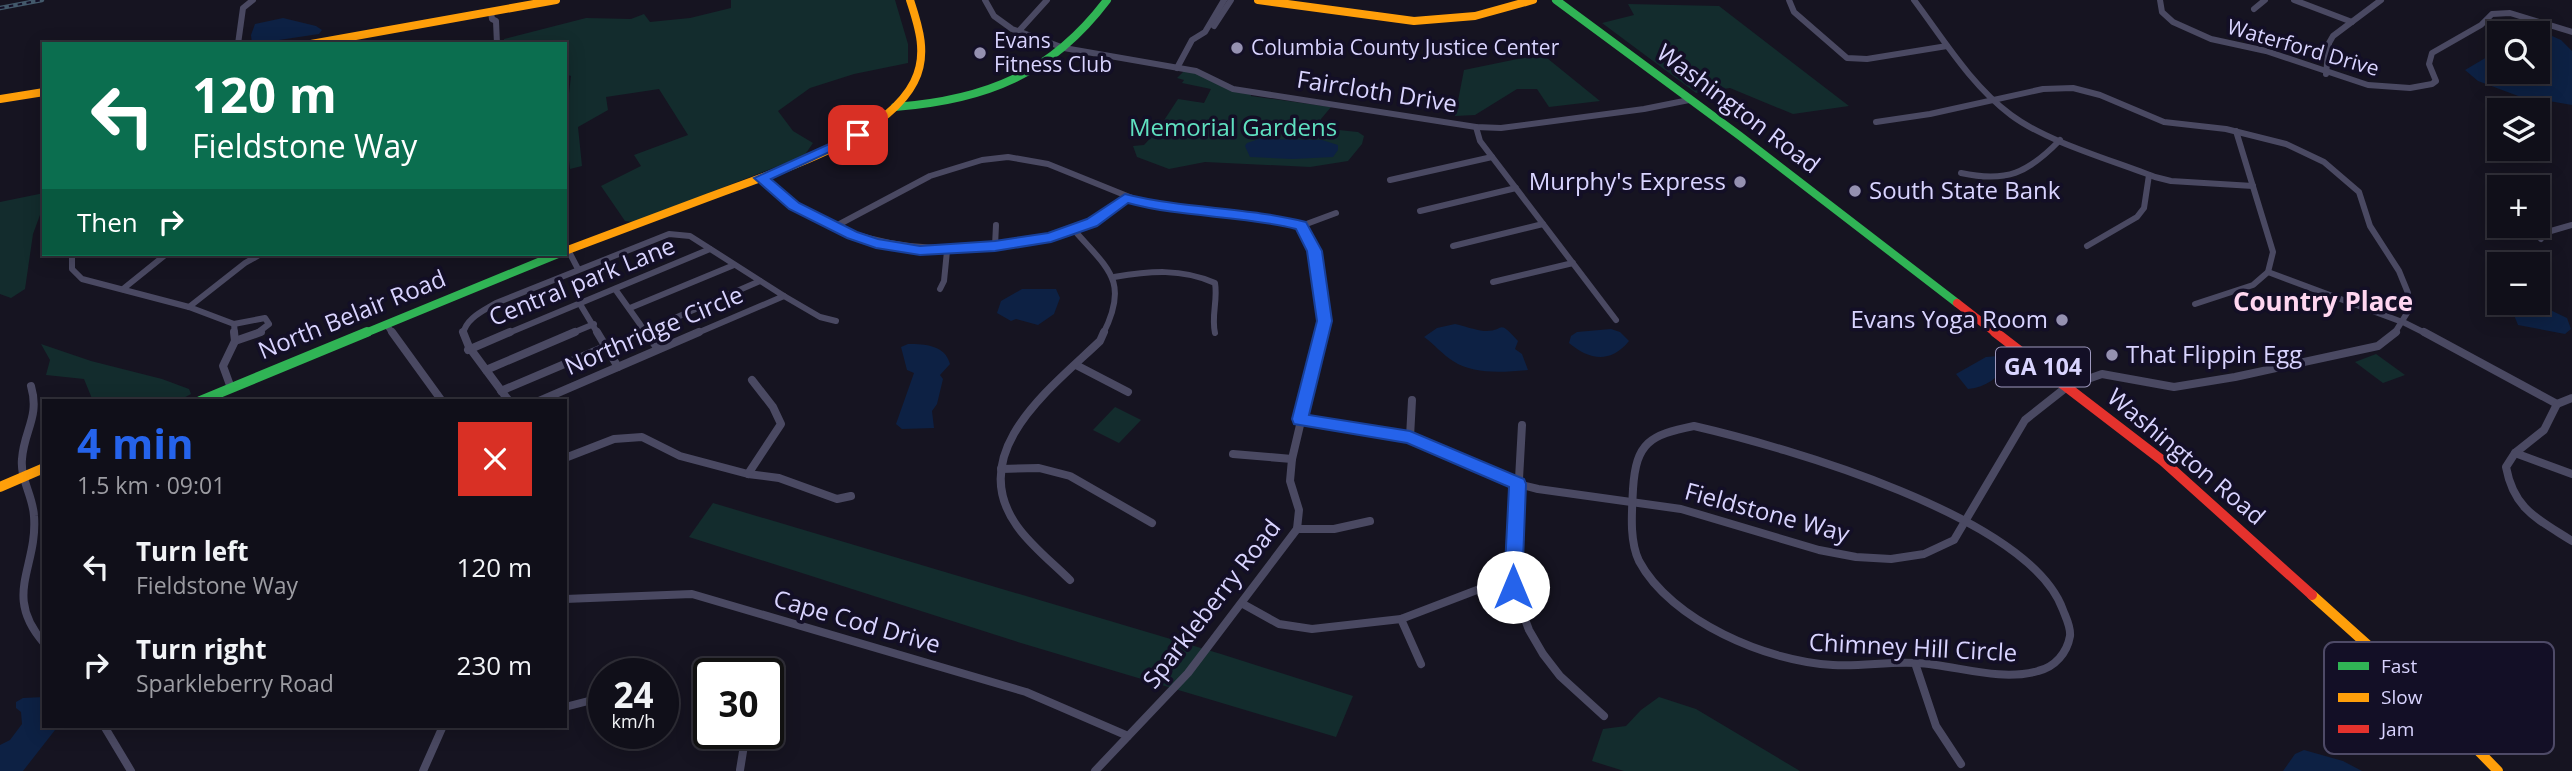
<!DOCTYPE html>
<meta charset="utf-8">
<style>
:root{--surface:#100f19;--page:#191822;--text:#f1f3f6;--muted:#9c9ca2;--line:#302f38;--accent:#2563eb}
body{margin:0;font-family:"Open Sans",sans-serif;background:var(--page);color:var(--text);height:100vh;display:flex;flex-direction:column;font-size:26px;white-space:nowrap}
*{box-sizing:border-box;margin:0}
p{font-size:23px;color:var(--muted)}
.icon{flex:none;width:38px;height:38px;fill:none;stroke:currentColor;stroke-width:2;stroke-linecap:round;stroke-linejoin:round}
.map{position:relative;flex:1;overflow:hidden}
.sheet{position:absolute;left:42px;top:399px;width:525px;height:329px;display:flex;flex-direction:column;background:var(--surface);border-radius:0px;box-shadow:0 4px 18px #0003,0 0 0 2px var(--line)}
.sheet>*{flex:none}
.banner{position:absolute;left:42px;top:42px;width:525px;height:214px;border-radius:0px;box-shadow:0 4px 18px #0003,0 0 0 2px var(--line);background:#0b6e4f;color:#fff;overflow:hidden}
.tools{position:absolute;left:2487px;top:21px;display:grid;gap:14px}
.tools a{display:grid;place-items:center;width:63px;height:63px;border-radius:0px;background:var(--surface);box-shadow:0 4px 18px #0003,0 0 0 2px var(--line);font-size:35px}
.speed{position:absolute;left:588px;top:658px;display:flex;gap:14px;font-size:35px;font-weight:700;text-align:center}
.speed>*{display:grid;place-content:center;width:91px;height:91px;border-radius:50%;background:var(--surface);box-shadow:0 4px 18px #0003,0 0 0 2px var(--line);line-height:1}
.speed small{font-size:18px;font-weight:400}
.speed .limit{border:4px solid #111;border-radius:10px;background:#fff;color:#111}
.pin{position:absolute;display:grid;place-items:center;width:60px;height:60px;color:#fff;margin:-30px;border-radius:14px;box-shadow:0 4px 10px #0006}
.me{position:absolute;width:77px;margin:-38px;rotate:0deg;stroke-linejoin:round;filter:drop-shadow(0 0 5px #0008)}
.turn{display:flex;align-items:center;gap:24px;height:147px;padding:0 35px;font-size:32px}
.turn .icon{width:91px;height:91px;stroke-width:2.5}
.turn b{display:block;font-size:49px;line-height:60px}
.then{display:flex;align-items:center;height:66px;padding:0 35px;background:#0003;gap:14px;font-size:26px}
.round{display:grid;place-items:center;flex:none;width:74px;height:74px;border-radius:0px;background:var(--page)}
.overview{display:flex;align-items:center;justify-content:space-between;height:119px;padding:0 35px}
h1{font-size:42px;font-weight:700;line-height:52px;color:var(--accent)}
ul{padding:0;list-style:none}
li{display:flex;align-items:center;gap:21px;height:98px;padding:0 35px}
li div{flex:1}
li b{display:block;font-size:26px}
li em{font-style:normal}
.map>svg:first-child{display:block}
.green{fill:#132c2d}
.water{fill:#0d2144}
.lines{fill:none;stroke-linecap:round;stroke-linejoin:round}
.street-far1{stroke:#4a4962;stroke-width:6}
.street{stroke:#4a4962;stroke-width:8}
.fast-far1{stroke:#30b455;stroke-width:8}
.fast{stroke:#30b455;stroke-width:10}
.slow-far1{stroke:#ff9f0a;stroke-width:8}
.slow{stroke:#ff9f0a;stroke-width:10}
.jam-far1{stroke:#e5322d;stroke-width:8}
.jam{stroke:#e5322d;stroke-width:10}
.rail-casing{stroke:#43596b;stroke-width:4.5}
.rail{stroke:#130f26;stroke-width:2;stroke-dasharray:4.5;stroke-linecap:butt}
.route{fill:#2563eb;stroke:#184099;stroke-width:2}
.poi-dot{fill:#9591b1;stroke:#130f26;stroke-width:2.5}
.labels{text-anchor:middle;stroke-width:7;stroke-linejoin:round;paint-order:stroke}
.far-poi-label{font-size:21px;fill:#d9d4ff;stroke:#130f26;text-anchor:start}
.far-street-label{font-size:21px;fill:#d9d4ff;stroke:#130f26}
.shield{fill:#130f26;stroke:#9e99be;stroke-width:2}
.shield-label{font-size:23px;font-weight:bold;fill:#d9d4ff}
.street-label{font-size:24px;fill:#d9d4ff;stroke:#130f26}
.park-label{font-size:24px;fill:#5fe0c0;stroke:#130f26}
.poi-label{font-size:24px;fill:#d9d4ff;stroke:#130f26;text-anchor:end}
.neighbourhood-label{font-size:26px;font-weight:bold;fill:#ffd6f0;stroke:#130f26}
.key{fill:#130f26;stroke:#4e4a67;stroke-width:2}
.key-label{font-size:19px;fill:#d9d4ff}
</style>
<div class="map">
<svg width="2572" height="771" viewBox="0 0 2572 771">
<rect width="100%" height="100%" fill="#161421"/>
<!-- green -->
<g class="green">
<polygon points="731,0 895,0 908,44 908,63 854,74 810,88 778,111 793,131 813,143 804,156 634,222 625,221 601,186 641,166 634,155 688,135 659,89 606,97 608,110 578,127 582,166 570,169 565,127 571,76 565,74 565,44 504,44 504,39 586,18 631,19 644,14 650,22 690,18 731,8"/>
<polygon points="1628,4 1719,6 1849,106 1793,114 1730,88 1696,93 1602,23 1634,15"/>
<polygon points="1542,54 1600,101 1549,107 1537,89 1517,89 1475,115 1455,116 1464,70"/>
<polygon points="1184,71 1201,74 1251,94 1251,96 1331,107 1321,119 1319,128 1358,132 1364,136 1362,144 1348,161 1310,167 1205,162 1169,169 1137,157 1133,146 1144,145 1157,131 1178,99 1204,103 1211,89 1182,83 1184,80 1177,78"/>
<polygon points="44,193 44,204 33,234 25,289 11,298 0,294 0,202"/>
<polygon points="41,344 91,361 162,379 189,389 191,394 178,401 93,401 84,379 46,375 50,360"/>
<polygon points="2376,354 2405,375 2383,383 2355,362"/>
<polygon points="1115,407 1141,420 1119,443 1093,430"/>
<polygon points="713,503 1221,654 1353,696 1336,737 1021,643 689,537"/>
<polygon points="1659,697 1696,709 1800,771 1624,771 1592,761 1603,729 1626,726 1641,710"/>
</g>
<!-- water -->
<g class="water">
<polygon points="283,18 316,26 322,30 319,34 252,44 251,35 255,24"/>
<polygon points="2543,32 2561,40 2572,51 2572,105 2549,101 2537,103 2478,81 2465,70 2487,57 2499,56 2499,72 2538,72 2538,52 2542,50 2538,44 2538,36"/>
<polygon points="1259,139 1322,140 1338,145 1338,150 1333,157 1293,159 1250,157 1245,146 1247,143"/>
<polygon points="1022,289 1056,289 1060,298 1054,314 1038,325 1016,319 1011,321 997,313 1001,301"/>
<polygon points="2513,303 2546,308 2567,318 2571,329 2565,334 2518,325 2510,305"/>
<path d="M1455,324C1464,326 1475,330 1484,331C1506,332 1496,317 1518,341L1515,349L1522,354L1528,370C1504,372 1474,375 1453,361C1443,355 1434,344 1424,337L1437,328Z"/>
<path d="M1611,329L1620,332L1629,341C1610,364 1589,360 1569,343L1571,336L1577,332Z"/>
<path d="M908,344C925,344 945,345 950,364L940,375L943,379L937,404L932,411L934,428L902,429L896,424L914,373L907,370L901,347Z"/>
<path d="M1998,356L2009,363C1997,378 1987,387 1968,389L1956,374L1986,357Z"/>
<polygon points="44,697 44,726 70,726 55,730 23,771 0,771 0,745 10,740 22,724 21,712 16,708 16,702 23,698"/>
<polygon points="2304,750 2343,761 2362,771 2283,771 2295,754"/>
</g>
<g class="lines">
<!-- street-far1 -->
<g class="street-far1">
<polyline points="985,0 994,16 1012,29 1064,48 1196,71 1233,89 1476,127 1501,128 1644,109 1689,100"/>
<polyline points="1789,0 1794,12 1847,58 1867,59 1947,46"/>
<path d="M1914,0C1944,40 1971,85 2011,115C2047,142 2112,160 2155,177L2171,181L2253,186"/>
<polyline points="2160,0 2162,12 2173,22 2211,39 2266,51 2368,85 2410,88 2432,84 2436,81 2429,64 2432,53 2481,25 2492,14 2510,13 2572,32"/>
<polyline points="2294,0 2352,22"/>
<polyline points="2254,9 2265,0"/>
<polyline points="491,12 492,19 496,21 497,44"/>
<polyline points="1214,26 1231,0"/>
<polyline points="1018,32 1047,0"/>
<polyline points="238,44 243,8 253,0"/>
<polyline points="1177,68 1192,40 1205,32 1224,0"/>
<polyline points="2326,74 2329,43 2333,36 2381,0"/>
<polyline points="1876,122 1930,114 2043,89 2073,88 2100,95 2164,122 2226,129 2286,144 2324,162 2359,192 2370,226 2399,271 2408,293 2407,313 2394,334"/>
<polyline points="1476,127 1480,141 1616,320"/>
<path d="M1961,173C2007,183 2028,173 2060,140"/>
<path d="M761,178C824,239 908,255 993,246C1046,241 1083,232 1125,198"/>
<polyline points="1390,180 1492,157"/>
<polyline points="1420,211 1516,188"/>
<polyline points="1301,226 1336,213"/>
<polyline points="834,227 930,176 982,160 1008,157 1048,164 1147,204 1248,216 1301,226 1315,251 1325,321 1322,334"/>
<path d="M1074,230C1108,269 1130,281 1103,334"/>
<polyline points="2541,239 2544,233 2572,225"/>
<polyline points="565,244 578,269"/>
<polyline points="995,246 996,225"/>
<polyline points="1453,246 1543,224"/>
<polyline points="2087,246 2137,217 2144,208 2149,175"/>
<polyline points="72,254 72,269 82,279 189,307 234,324 235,334"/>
<polyline points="2268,272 2405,323 2427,334"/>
<path d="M1114,277C1150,271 1181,268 1215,283C1218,300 1211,316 1215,333"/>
<polyline points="1493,282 1573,263"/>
<polyline points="123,289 164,256"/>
<polyline points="615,289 647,334"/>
<polyline points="940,289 944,281 947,251"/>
<polyline points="784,296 820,317 836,321"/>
<polyline points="580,304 598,334"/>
<polyline points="2195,304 2253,285 2268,272 2273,252 2236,131"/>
<polyline points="189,307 245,263 261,254"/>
<polyline points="630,308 734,265"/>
<polyline points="234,324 265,318 269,324 256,334"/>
<polyline points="386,324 393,334"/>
<polyline points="645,331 760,281"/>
<path d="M463,334C466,318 483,311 496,303L669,234L690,236L784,296L695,334"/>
<polyline points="506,334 710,249"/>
<polyline points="570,334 594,324"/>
</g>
<!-- street -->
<g class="street">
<polyline points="392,332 442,401"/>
<polyline points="463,332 469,347 509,401"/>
<polyline points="597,332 618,367"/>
<polyline points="646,332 658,349"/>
<polyline points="2424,332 2557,404"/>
<polyline points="235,341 261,332"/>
<polyline points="468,350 510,332"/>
<polyline points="1076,365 1128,392"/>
<polyline points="486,370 575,332"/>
<path d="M31,386C40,417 24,430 22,459C20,479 33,496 34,516C38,568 2,595 44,643"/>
<polyline points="231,388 223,366 235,341 234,332"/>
<polyline points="501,391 607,346"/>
<path d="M2572,398L2557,404L2544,430L2515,453L2506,467C2514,510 2538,519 2572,541"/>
<polyline points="539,401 699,332"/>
<polyline points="1300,419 1410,437 1518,484 1538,489 1681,509 1819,550 1856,557 1891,559 1924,554 1954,540 2025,420 2068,386 2102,374 2174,387 2235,377 2378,346 2396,332"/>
<polyline points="1522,425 1513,587 1529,630 1543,654 1560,676 1604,716"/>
<path d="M1694,426C1785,447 2029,516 2063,610C2066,618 2071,627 2070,636C2067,653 2055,667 2038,671C1999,682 1956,665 1917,663C1889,661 1861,667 1833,665C1768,662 1671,621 1639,561C1629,540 1632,511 1633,489C1636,442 1650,435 1694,426Z"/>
<polyline points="1410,437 1412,400"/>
<polyline points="2515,453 2572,474"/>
<polyline points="1233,454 1292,459"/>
<polyline points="565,458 614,439 642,437 680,456 748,474 779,478 837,499 851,496"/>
<polyline points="1001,469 1039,468 1070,476 1152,523"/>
<polyline points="748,474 781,424 773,407 752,380"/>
<polyline points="1297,529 1334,529 1370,521"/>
<path d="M1070,580C1053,563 1031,546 1017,526C964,452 1052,387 1100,341L1104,332"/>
<polyline points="565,599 692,594 1026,692 1128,736"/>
<polyline points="1243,604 1279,624 1312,629 1401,619 1490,585 1513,587"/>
<polyline points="1401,619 1421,664"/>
<polyline points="1915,663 1936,726 1961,764"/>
<polyline points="565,707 604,697"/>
<polyline points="104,726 131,771"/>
<polyline points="740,770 746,733"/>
<polyline points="423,771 443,726"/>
<polyline points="1095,771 1188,673 1297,529 1299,510 1290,481 1292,459 1322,332"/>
</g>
<!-- fast-far1 -->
<g class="fast-far1">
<polyline points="1556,0 1740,136 1957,303"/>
<path d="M895,107C986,100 1051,74 1107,0"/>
<polyline points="363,334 558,254"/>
</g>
<!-- fast -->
<polyline class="fast" points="200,401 367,332"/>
<!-- slow-far1 -->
<g class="slow-far1">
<polyline points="1258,0 1414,21 1475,16 1533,0"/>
<polyline points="311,44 556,0"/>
<polyline points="0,99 44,92"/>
<path d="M565,251C613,233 661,215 709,197C768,174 884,141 914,82C928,55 919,27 910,0"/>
</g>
<!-- slow -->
<g class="slow">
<polyline points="0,487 44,468"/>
<polyline points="2312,595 2429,700 2498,771"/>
</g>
<!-- jam-far1 -->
<polyline class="jam-far1" points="1957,303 1997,334"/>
<!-- jam -->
<polyline class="jam" points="1995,332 2163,461 2312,595"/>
<defs>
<polyline id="rail" points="0,8 42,0"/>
</defs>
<!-- rail casing -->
<use href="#rail" class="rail-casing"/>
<!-- rail -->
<use href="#rail" class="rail"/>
</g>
<!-- route -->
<path class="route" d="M858,131L864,135L862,137L771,179L799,203L857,232L878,239L920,246L995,241L1048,233L1087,219L1125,194C1185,209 1247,207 1306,222L1322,251L1332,321L1309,415L1410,431L1524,479L1526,484L1522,587L1520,593L1513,595L1507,593L1504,587L1509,487L1407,443L1294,424L1292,419L1317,321L1307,251L1296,229C1241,215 1182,218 1128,203L1097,226L1051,242L995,251L920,255L876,248L847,238L789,209L754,178Z"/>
<!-- markers -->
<g class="poi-dot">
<circle cx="1237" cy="48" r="7"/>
<circle cx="980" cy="53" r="7"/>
<circle cx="1740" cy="182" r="7"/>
<circle cx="1855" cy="191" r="7"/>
<circle cx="2062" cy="320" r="7"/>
<circle cx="2112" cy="355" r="7"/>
</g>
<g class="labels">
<!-- far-poi labels -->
<g class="far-poi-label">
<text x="994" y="48">Evans<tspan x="994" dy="24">Fitness Club</tspan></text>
<text x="1251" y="55">Columbia County Justice Center</text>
</g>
<!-- far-street labels -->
<g class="far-street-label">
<text transform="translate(2303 48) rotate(16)" y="7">Waterford Drive</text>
</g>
<!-- shield labels -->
<rect class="shield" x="1996" y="347.5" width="94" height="39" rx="5"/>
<g class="shield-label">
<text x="2043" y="375">GA 104</text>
</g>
<!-- street labels -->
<g class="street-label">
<text transform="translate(1377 92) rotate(9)" y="8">Faircloth Drive</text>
<text transform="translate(1738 109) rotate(37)" y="8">Washington Road</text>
<text transform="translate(582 282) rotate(-22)" y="8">Central park Lane</text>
<text transform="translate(352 315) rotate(-22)" y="8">North Belair Road</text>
<text transform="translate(654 331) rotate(-23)" y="8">Northridge Circle</text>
<text transform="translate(2186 457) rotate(40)" y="8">Washington Road</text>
<text transform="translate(1767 513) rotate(15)" y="8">Fieldstone Way</text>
<text transform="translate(1212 604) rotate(-52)" y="8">Sparkleberry Road</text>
<text transform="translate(857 622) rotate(16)" y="8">Cape Cod Drive</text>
<text transform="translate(1913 648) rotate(3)" y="8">Chimney Hill Circle</text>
</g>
<!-- park labels -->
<g class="park-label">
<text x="1233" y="136">Memorial Gardens</text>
</g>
<!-- poi labels -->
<g class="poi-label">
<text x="1726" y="190">Murphy's Express</text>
<text x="1869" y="199" text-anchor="start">South State Bank</text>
<text x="2048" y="328">Evans Yoga Room</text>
<text x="2126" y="363" text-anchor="start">That Flippin Egg</text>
</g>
<!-- neighbourhood labels -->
<g class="neighbourhood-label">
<text x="2323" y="311">Country Place</text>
</g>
</g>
<!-- legend -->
<rect x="2324" y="642" width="230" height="112" rx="10" class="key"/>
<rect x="2338" y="662" width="31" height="8" fill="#30b455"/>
<rect x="2338" y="693" width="31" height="9" fill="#ff9f0a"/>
<rect x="2338" y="725" width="31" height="8" fill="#e5322d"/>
<g class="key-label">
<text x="2381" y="673">Fast</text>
<text x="2381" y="704">Slow</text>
<text x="2381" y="736">Jam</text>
</g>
</svg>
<div class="tools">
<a><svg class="icon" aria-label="search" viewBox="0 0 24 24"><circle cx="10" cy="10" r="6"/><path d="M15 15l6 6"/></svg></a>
<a><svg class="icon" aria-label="layers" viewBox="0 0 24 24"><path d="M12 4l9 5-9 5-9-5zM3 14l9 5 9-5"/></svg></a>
<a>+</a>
<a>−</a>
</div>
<div class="speed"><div>24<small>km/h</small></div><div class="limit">30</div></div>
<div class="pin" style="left:858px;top:135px;background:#d93025"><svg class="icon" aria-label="arrive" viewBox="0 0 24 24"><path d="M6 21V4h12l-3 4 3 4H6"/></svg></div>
<svg class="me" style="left:1513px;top:587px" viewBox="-20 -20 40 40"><circle r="19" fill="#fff"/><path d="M0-13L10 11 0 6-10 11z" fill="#2563eb"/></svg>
<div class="banner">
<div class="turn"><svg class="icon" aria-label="left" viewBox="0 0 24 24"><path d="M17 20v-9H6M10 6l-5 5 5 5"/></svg><div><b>120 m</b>Fieldstone Way</div></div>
<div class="then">Then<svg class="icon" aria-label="right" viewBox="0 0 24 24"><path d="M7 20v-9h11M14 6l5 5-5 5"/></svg></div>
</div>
<section class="sheet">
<div class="overview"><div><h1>4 min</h1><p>1.5 km · 09:01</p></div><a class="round" style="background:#d93025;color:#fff"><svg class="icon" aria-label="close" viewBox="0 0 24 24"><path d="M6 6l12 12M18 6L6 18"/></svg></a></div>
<ul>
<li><svg class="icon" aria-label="left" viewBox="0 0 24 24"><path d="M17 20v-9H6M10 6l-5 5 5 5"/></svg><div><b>Turn left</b><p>Fieldstone Way</p></div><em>120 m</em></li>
<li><svg class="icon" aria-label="right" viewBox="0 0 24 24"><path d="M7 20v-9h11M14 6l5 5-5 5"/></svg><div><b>Turn right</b><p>Sparkleberry Road</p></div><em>230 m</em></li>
</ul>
</section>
</div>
